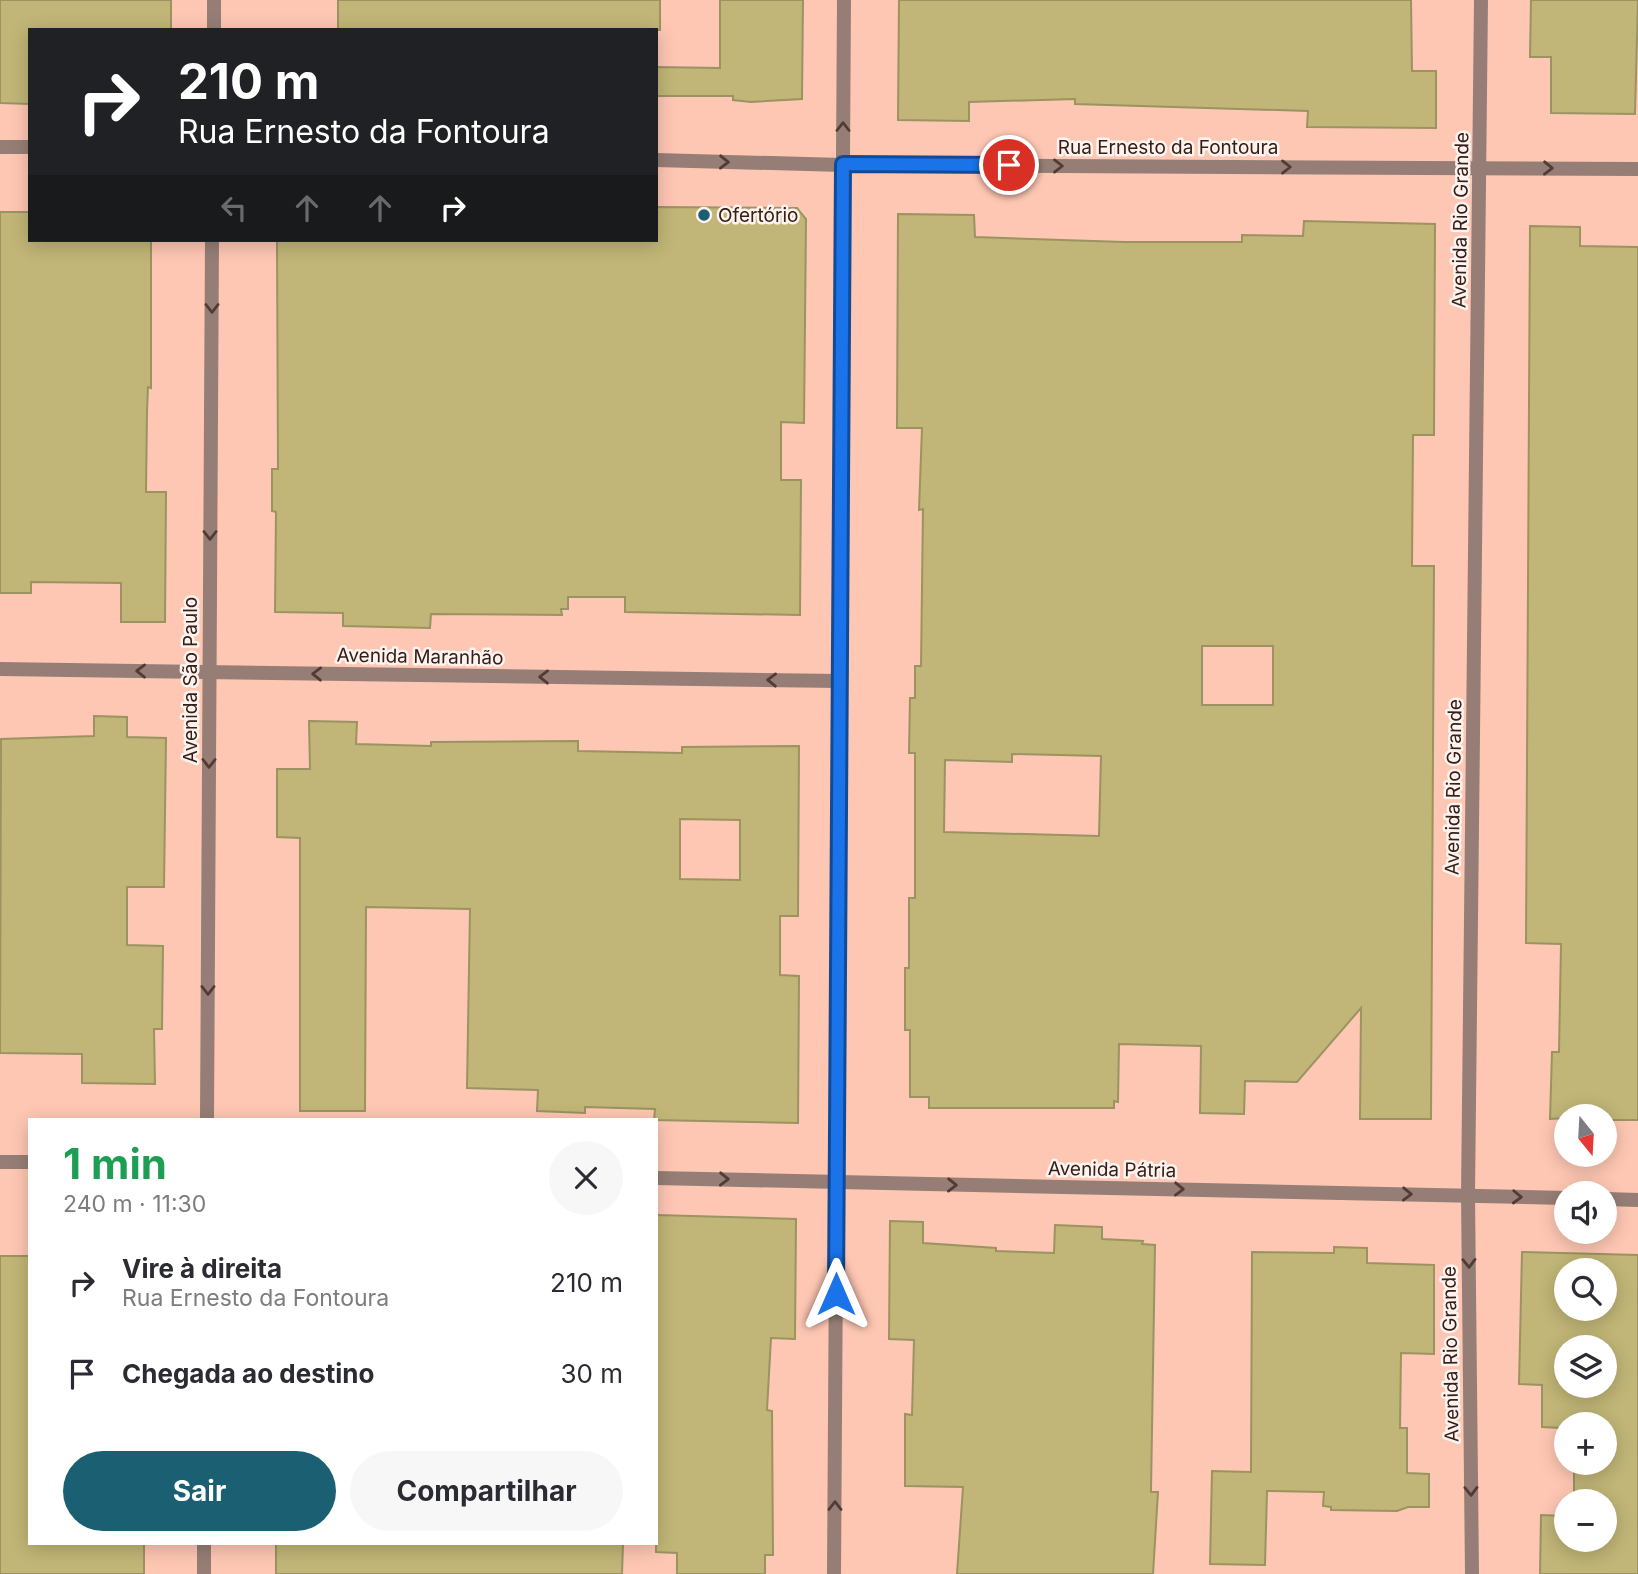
<!DOCTYPE html>
<html lang="pt">
<meta charset="utf-8">
<style>
:root{--surface:#fff;--page:#f7f7f7;--text:#2b2b33;--muted:#7c7c81;--accent:#1b5f72}
body{margin:0;font-family:Inter,sans-serif;background:var(--page);color:var(--text);height:100vh;display:flex;flex-direction:column;font-size:26px;white-space:nowrap}
*{box-sizing:border-box;margin:0}
p{font-size:23px;color:var(--muted)}
.icon{flex:none;width:38px;height:38px;fill:none;stroke:currentColor;stroke-width:2;stroke-linecap:round;stroke-linejoin:round}
.map{position:relative;flex:1;overflow:hidden}
.details{position:absolute;left:28px;top:1118px;width:630px;height:427px;display:flex;flex-direction:column;background:var(--surface);border-radius:0px;box-shadow:0 4px 18px #0003}
.details>*{flex:none}
.hud{position:absolute;left:28px;top:28px;width:630px;height:214px;border-radius:0px;box-shadow:0 4px 18px #0003;background:#202124;color:#fff;overflow:hidden}
.needle{width:46px;rotate:162deg}
.fabs{position:absolute;left:1554px;top:1104px;display:grid;gap:14px}
.fabs a{display:grid;place-items:center;width:63px;height:63px;border-radius:50%;background:var(--surface);box-shadow:0 4px 18px #0003;font-size:35px}
.pin{position:absolute;display:grid;place-items:center;width:60px;height:60px;color:#fff;margin:-30px;border:4px solid #fff;border-radius:50%;box-shadow:0 2px 7px #0007}
.me{position:absolute;width:77px;margin:-38px;rotate:0deg;stroke-linejoin:round;filter:drop-shadow(0 0 5px #0008)}
.turn{display:flex;align-items:center;gap:24px;height:147px;padding:0 35px;font-size:32px}
.turn .icon{width:91px;height:91px;stroke-width:2.5}
.turn b{display:block;font-size:49px;line-height:60px}
.lanes{display:flex;align-items:center;height:66px;padding:0 35px;background:#0003;justify-content:center;gap:35px;direction:ltr}
.lanes .off{opacity:.35}
.round{display:grid;place-items:center;flex:none;width:74px;height:74px;border-radius:37px;background:var(--page)}
.headline{display:flex;align-items:center;justify-content:space-between;height:119px;padding:0 35px}
h1{font-size:42px;font-weight:700;line-height:52px;color:#1e9e55}
.primary-button{display:flex;gap:14px;margin-top:auto;padding:14px 35px}
.primary-button a{flex:1;height:80px;border-radius:42px;background:var(--accent);color:#fff;font-size:28px;font-weight:700;line-height:80px;text-align:center}
.primary-button a+a{background:var(--page);color:var(--text)}
ul{padding:0;list-style:none}
li{display:flex;align-items:center;gap:21px;height:91px;padding:0 35px}
li div{flex:1}
li b{display:block;font-size:26px}
li em{font-style:normal}
.map>svg:first-child{display:block}
.building{fill:#c1b677;stroke:#9b9361;stroke-width:2;fill-rule:evenodd}
.lines{fill:none;stroke-linecap:round;stroke-linejoin:round}
.minor{stroke:#967e76;stroke-width:14}
.oneway{stroke:#513c35}
.route-casing{stroke:#114b97;stroke-width:18}
.route{stroke:#1a73e8;stroke-width:12}
.poi-dot{fill:#1b5f72;stroke:#fff3ef;stroke-width:2.5}
.labels{text-anchor:middle;stroke-width:5;stroke-linejoin:round;paint-order:stroke}
.street-label{font-size:19px;fill:#342019;stroke:#fff3ef}
.poi-label{font-size:19px;fill:#342019;stroke:#fff3ef;text-anchor:start}
</style>
<div class="map">
<svg width="1638" height="1574" viewBox="0 0 1638 1574">
<rect width="100%" height="100%" fill="#fec7b3"/>
<!-- building -->
<g class="building">
<polygon points="0,0 171,0 171,30 30,30 30,104 0,103"/>
<rect x="338" y="0" width="322" height="30"/>
<polygon points="720,0 803,0 802,99 751,102 733,100 733,96 656,96 656,67 720,68"/>
<polygon points="899,0 1411,0 1412,71 1436,71 1436,128 1307,127 1308,111 1075,104 1075,99 969,102 969,121 898,120"/>
<polygon points="1531,0 1638,0 1635,114 1551,113 1551,57 1530,57"/>
<polygon points="656,207 797,208 806,219 804,423 781,422 781,480 801,480 800,615 625,612 625,597 568,597 568,609 561,609 562,615 431,614 430,628 343,626 343,613 275,612 276,512 272,511 272,469 278,469 277,240 656,240"/>
<polygon points="0,212 30,212 30,240 151,240 151,388 148,387 147,412 146,492 166,492 165,622 121,622 121,583 31,582 31,593 0,593"/>
<path d="M898,214L974,215L975,237L1124,242H1242V235L1303,236L1304,221L1435,224L1434,435H1413L1412,566H1434L1431,1119H1360L1361,1008L1297,1082L1245,1081L1244,1114L1200,1113L1201,1046L1119,1044L1118,1102L1114,1101V1108H929V1097H910V1030H905V968H909V898H915V753H909L910,698H915V666H921L923,509L919,510L922,428H897ZM1202,646H1273V705H1202ZM1012,754L1101,756L1099,836L944,832L945,760L1012,762Z"/>
<polygon points="1530,226 1580,227 1580,246 1638,247 1638,1120 1605,1120 1605,1116 1550,1119 1552,1052 1559,1052 1561,944 1526,943"/>
<polygon points="94,716 127,717 127,737 166,738 164,887 127,887 127,945 163,946 162,1029 154,1029 155,1084 82,1083 82,1054 0,1053 1,739 94,736"/>
<path d="M309,721L357,722L356,744L431,746V742L578,741V751L682,753V747L799,746L798,916H780V975L799,976L798,1123L654,1120L655,1109L585,1107V1113L537,1111L538,1090L467,1088L470,909L366,907L365,1111H300V838L277,837V769H310ZM680,819L740,820V880L680,879Z"/>
<polygon points="656,1215 796,1219 795,1339 771,1338 767,1410 772,1411 773,1555 765,1555 765,1574 677,1574 677,1553 656,1552"/>
<polygon points="890,1221 923,1222 923,1243 996,1248 996,1251 1054,1253 1055,1225 1102,1227 1102,1239 1143,1241 1142,1244 1155,1245 1151,1492 1158,1492 1153,1574 957,1574 963,1487 905,1486 905,1414 912,1415 914,1340 889,1339"/>
<polygon points="1334,1247 1367,1248 1367,1263 1434,1265 1434,1354 1401,1353 1400,1428 1407,1428 1407,1473 1429,1474 1429,1507 1408,1507 1397,1511 1331,1510 1331,1507 1323,1506 1324,1492 1267,1491 1265,1565 1210,1564 1212,1471 1251,1472 1252,1252 1334,1253"/>
<path d="M1522,1252L1638,1255V1574H1540L1541,1515L1566,1516V1540H1605V1502H1574V1463H1605V1424H1566V1456H1561V1428L1542,1427V1385L1519,1384ZM1566,1270H1605V1309H1566ZM1566,1348H1605V1386H1566Z"/>
<polygon points="0,1256 30,1256 30,1544 144,1544 144,1574 0,1574"/>
<polygon points="276,1544 623,1544 622,1574 276,1574"/>
</g>
<g class="lines">
<!-- minor -->
<g class="minor">
<polyline points="214,30 214,0"/>
<polyline points="0,147 30,147"/>
<polyline points="656,160 843,165 1638,169"/>
<polyline points="0,669 840,681"/>
<polyline points="207,1120 212,240"/>
<polyline points="0,1162 30,1162"/>
<polyline points="656,1178 1566,1198"/>
<polyline points="1605,1199 1638,1200"/>
<polyline points="204,1574 204,1544"/>
<polyline points="834,1574 844,0"/>
<polyline points="1472,1574 1468,1195 1481,0"/>
</g>
</g>
<!-- one-way arrows -->
<defs><path id="oneway-chevron" d="M-2-3.5L2.5 0L-2 3.5" fill="none" stroke-width="1.6" stroke-linecap="round" stroke-linejoin="round" transform="scale(1.75)"/></defs>
<g class="oneway">
<use href="#oneway-chevron" transform="translate(843 127) rotate(-90)"/>
<use href="#oneway-chevron" transform="translate(724 162) rotate(1)"/>
<use href="#oneway-chevron" transform="translate(1058 166)"/>
<use href="#oneway-chevron" transform="translate(1286 167)"/>
<use href="#oneway-chevron" transform="translate(1548 168) rotate(1)"/>
<use href="#oneway-chevron" transform="translate(212 308) rotate(90)"/>
<use href="#oneway-chevron" transform="translate(210 535) rotate(90)"/>
<use href="#oneway-chevron" transform="translate(141 671) rotate(-179)"/>
<use href="#oneway-chevron" transform="translate(317 674) rotate(-179)"/>
<use href="#oneway-chevron" transform="translate(544 677) rotate(-179)"/>
<use href="#oneway-chevron" transform="translate(772 680) rotate(-179)"/>
<use href="#oneway-chevron" transform="translate(209 763) rotate(90)"/>
<use href="#oneway-chevron" transform="translate(208 990) rotate(90)"/>
<use href="#oneway-chevron" transform="translate(724 1179) rotate(1)"/>
<use href="#oneway-chevron" transform="translate(952 1185) rotate(1)"/>
<use href="#oneway-chevron" transform="translate(1179 1189) rotate(1)"/>
<use href="#oneway-chevron" transform="translate(1407 1194) rotate(1)"/>
<use href="#oneway-chevron" transform="translate(1517 1197) rotate(2)"/>
<use href="#oneway-chevron" transform="translate(1469 1263) rotate(89)"/>
<use href="#oneway-chevron" transform="translate(1471 1491) rotate(89)"/>
<use href="#oneway-chevron" transform="translate(835 1506) rotate(-90)"/>
</g>
<g class="lines">
<defs>
<polyline id="route" points="836,1294 843,164 1009,165"/>
</defs>
<!-- route casing -->
<use href="#route" class="route-casing"/>
<!-- route -->
<use href="#route" class="route"/>
</g>
<!-- markers -->
<circle class="poi-dot" cx="704" cy="215" r="7"/>
<g class="labels">
<!-- street labels -->
<g class="street-label">
<text x="1168" y="154">Rua Ernesto da Fontoura</text>
<text transform="translate(1460 220) rotate(-89)" y="7">Avenida Rio Grande</text>
<text transform="translate(420 656) rotate(1)" y="7">Avenida Maranhão</text>
<text transform="translate(190 680) rotate(-90)" y="7">Avenida São Paulo</text>
<text transform="translate(1453 787) rotate(-89)" y="7">Avenida Rio Grande</text>
<text transform="translate(1112 1169) rotate(1)" y="7">Avenida Pátria</text>
<text transform="translate(1450 1354) rotate(-91)" y="7">Avenida Rio Grande</text>
</g>
<!-- poi labels -->
<g class="poi-label">
<text x="718" y="222">Ofertório</text>
</g>
</g>
</svg>
<div class="fabs">
<a><svg class="needle" viewBox="-14 -14 28 28"><path d="M0-13l5 13h-10z" fill="#e53935"/><path d="M0 13l5-13h-10z" fill="#7c7c81"/></svg></a>
<a><svg class="icon" aria-label="sound" viewBox="0 0 24 24"><path d="M4 9h4l5-4v14l-5-4H4zM17 9q2 3 0 6"/></svg></a>
<a><svg class="icon" aria-label="search" viewBox="0 0 24 24"><circle cx="10" cy="10" r="6"/><path d="M15 15l6 6"/></svg></a>
<a><svg class="icon" aria-label="layers" viewBox="0 0 24 24"><path d="M12 4l9 5-9 5-9-5zM3 14l9 5 9-5"/></svg></a>
<a>+</a>
<a>−</a>
</div>
<div class="pin" style="left:1009px;top:165px;background:#d93025"><svg class="icon" aria-label="arrive" viewBox="0 0 24 24"><path d="M6 21V4h12l-3 4 3 4H6"/></svg></div>
<svg class="me" style="left:836px;top:1294px" viewBox="-20 -20 40 40"><path d="M0-17L14 15 0 8-14 15z" fill="#1a73e8" stroke="#fff" stroke-width="4"/></svg>
<div class="hud">
<div class="turn"><svg class="icon" aria-label="right" viewBox="0 0 24 24"><path d="M7 20v-9h11M14 6l5 5-5 5"/></svg><div><b>210 m</b>Rua Ernesto da Fontoura</div></div>
<div class="lanes"><svg class="icon off" aria-label="left" viewBox="0 0 24 24"><path d="M17 20v-9H6M10 6l-5 5 5 5"/></svg><svg class="icon off" aria-label="ahead" viewBox="0 0 24 24"><path d="M12 20V5M6 11l6-6 6 6"/></svg><svg class="icon off" aria-label="ahead" viewBox="0 0 24 24"><path d="M12 20V5M6 11l6-6 6 6"/></svg><svg class="icon" aria-label="right" viewBox="0 0 24 24"><path d="M7 20v-9h11M14 6l5 5-5 5"/></svg></div>
</div>
<section class="details">
<div class="headline"><div><h1>1 min</h1><p>240 m · 11:30</p></div><a class="round"><svg class="icon" aria-label="close" viewBox="0 0 24 24"><path d="M6 6l12 12M18 6L6 18"/></svg></a></div>
<ul>
<li><svg class="icon" aria-label="right" viewBox="0 0 24 24"><path d="M7 20v-9h11M14 6l5 5-5 5"/></svg><div><b>Vire à direita</b><p>Rua Ernesto da Fontoura</p></div><em>210 m</em></li>
<li><svg class="icon" aria-label="arrive" viewBox="0 0 24 24"><path d="M6 21V4h12l-3 4 3 4H6"/></svg><div><b>Chegada ao destino</b></div><em>30 m</em></li>
</ul>
<div class="primary-button"><a>Sair</a><a>Compartilhar</a></div>
</section>
</div>
